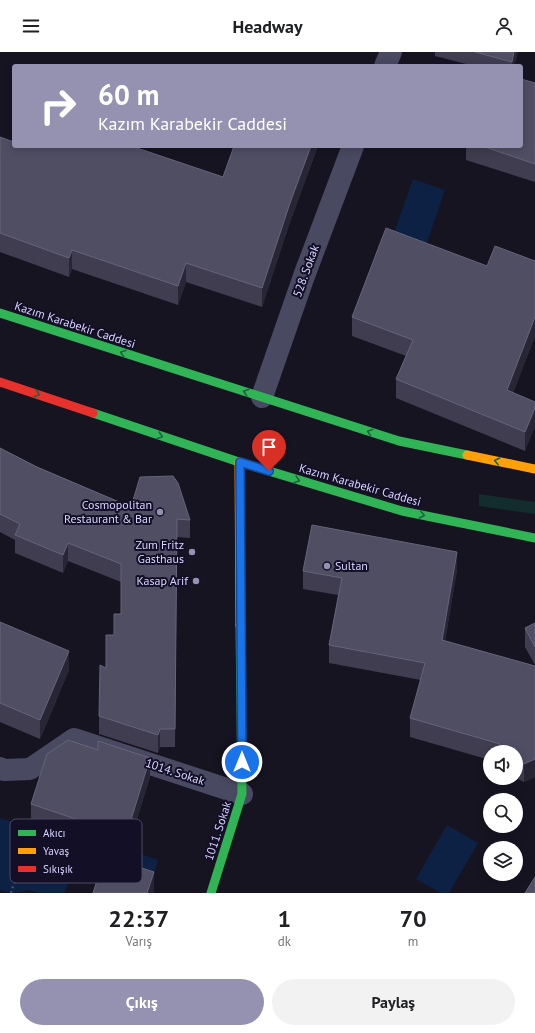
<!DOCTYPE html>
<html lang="tr">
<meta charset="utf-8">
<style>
:root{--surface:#fff;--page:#f2f2f2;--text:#202124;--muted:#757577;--accent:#9591b1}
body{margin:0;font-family:"PT Sans",sans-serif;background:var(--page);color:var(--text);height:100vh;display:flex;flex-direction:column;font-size:15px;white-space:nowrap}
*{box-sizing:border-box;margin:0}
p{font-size:13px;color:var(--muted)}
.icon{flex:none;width:22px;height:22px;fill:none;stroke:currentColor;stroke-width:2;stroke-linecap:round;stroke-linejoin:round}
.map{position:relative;height:841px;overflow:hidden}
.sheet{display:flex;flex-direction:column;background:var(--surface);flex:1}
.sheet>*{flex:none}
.guide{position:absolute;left:12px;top:12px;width:511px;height:84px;border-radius:4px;box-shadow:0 2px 10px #0003;background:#9591b1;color:#fff;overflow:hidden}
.tools{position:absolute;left:483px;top:693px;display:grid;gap:8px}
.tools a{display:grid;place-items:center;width:40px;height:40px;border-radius:50%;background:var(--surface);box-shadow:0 2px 10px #0003;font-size:20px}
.pin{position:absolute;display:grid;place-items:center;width:34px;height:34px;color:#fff;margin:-41px -17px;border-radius:50% 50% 50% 0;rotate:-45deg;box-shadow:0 0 4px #0007}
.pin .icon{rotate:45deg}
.me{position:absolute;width:44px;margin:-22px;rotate:0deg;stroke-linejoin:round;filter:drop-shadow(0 0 3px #0008)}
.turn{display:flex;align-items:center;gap:14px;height:84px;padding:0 20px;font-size:18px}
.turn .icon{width:52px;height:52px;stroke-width:2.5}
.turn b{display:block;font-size:28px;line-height:34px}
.eta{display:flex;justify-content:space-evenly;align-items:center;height:68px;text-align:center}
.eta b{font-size:24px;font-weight:800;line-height:28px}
.primary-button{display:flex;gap:8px;margin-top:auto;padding:8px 20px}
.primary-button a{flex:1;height:46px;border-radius:24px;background:var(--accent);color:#fff;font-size:16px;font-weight:800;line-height:46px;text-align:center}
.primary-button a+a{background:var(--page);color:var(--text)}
header{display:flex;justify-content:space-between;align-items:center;height:52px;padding:0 20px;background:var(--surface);font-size:18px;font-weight:800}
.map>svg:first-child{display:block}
.green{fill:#132c2d}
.water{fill:#0d2144}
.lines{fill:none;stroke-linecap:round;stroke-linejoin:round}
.path{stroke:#44505f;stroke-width:2.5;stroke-dasharray:2 3;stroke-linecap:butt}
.street{stroke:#4a4962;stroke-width:22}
.fast{stroke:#30b455;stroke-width:9}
.slow{stroke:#ff9f0a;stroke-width:9}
.jam{stroke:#e5322d;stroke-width:9}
.wall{fill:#403d50}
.shaded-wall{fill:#282635}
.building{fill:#504e63;stroke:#66637b}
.oneway{stroke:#22623e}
.route-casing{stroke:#114b97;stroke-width:10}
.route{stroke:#1a73e8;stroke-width:7}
.poi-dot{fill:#9591b1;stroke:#130f26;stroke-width:1.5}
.labels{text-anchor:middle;stroke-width:4;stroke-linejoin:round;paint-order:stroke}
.street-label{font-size:12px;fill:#d9d4ff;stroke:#130f26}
.poi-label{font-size:12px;fill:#d9d4ff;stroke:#130f26;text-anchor:end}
.key{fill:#130f26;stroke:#4e4a67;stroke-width:1}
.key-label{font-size:11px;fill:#d9d4ff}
</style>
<header><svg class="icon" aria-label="menu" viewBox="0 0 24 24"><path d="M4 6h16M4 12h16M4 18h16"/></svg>Headway<svg class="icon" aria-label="person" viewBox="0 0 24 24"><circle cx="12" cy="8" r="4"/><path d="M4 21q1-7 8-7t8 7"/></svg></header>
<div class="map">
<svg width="535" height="841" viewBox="0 0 535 841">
<rect width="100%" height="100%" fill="#161421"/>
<!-- green -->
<polygon class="green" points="479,442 535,450 535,462 479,454"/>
<!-- water -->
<g class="water">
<polygon points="413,127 445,138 426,193 394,181"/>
<path d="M0,766L21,773L26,778L18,801L29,805L37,799L69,809L73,815L65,841H39L29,838C19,841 10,841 0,838Z"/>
<polygon points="447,773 478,791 449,841 441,841 416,827"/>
<polygon points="126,797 158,808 150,835 117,824"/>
</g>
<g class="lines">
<!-- path -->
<polyline class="path" points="11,841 27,790"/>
<!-- street -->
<g class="street">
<polyline points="385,14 391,0"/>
<polyline points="262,345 304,224 353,94"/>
<polyline points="0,716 4,718 30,717 74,687 242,742"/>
</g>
<!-- fast -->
<g class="fast">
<polyline points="0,261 399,389 467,403"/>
<polyline points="93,361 239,410 402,459 535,486"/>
<polyline points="211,841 242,742 240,573"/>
</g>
<!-- slow -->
<g class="slow">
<polyline points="467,403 535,417"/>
<polyline points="239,410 240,573"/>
</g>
<!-- jam -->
<polyline class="jam" points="0,330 93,361"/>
</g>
<!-- wall -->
<g class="wall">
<polygon points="435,0 518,0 514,14 474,14 435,4"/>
<polygon points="535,31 535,130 466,108 466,94 521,94"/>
<polygon points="0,85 14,94 223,125 234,94 318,94 290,170 262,255 186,230 178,253 72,217 69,225 0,200"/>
<polygon points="535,209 535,284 513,341 535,350 525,399 396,346 396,327 406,304 352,284 352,265 487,214"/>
<polygon points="0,396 37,415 131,455 190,468 190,486 177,485 175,695 160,695 158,701 99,682 99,664 106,616 114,583 121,562 121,530 68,509 63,521 15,501 15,488 0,480"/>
<polygon points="457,518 445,589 535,614 535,725 524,730 516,726 516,700 490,700 490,708 410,685 410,666 421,628 329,611 329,593 338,543 303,537 303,519"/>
<polygon points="0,570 69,618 40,687 0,670"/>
<polygon points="535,571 535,613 525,595 525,576"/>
<polygon points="150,725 126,802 31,771 31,752"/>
</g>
<!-- shaded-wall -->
<g class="shaded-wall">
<polygon points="514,0 518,0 514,14 512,14 512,10"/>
<polygon points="311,94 318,94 290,170 262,255 262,236 290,151"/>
<polygon points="72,198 72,217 69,225 69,206"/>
<polygon points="186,211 186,230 178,253 178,234"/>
<polygon points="535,265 535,284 507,357 507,338"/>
<polygon points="535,356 535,375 525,399 525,380"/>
<polygon points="68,491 68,509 63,521 63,503"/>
<polygon points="457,500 457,518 442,606 442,588"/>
<polygon points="69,599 69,618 40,687 40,668"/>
<polygon points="160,677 160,695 158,701 158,683"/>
<polygon points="150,706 150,725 126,802 126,784"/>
<polygon points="535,707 535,725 524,730 524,712"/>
<polygon points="154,820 154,841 147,841"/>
</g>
<!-- building -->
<g class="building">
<polygon points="475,0 514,0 512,10"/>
<polygon points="521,27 535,31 535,112 482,94 521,94"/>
<polygon points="0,85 14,90 14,94 131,94 223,125 234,94 311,94 290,151 262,236 186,211 178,234 72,198 69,206 0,181"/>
<polygon points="386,176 487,214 495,194 535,209 535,265 507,338 535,350 535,356 525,380 396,327 413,288 352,265"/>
<polygon points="0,396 37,415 131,455 140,425 173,424 178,431 190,468 177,467 175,677 160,677 158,683 99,664 100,613 106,616 106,583 114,583 114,562 121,562 121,512 68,491 63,503 15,483 20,472 0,462"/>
<polygon points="312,473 457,500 442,588 535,614 535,707 524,712 516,708 516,700 502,700 500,692 410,666 425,611 329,593 342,526 303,519"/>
<polygon points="0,570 69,599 40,668 0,651"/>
<polygon points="535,571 535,595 525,576"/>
<polygon points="68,688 98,698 98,689 150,706 126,784 31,752 47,702"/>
<polygon points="105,804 154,820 147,841 93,841"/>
<polygon points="535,825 535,841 525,841"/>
</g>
<!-- one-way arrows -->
<defs><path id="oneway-chevron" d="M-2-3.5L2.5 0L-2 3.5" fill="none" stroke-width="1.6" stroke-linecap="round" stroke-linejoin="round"/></defs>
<g class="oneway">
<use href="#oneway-chevron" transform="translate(123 301) rotate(-162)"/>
<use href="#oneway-chevron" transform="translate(246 340) rotate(-162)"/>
<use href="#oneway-chevron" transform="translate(37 342) rotate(19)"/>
<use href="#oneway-chevron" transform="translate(370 380) rotate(-162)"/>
<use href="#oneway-chevron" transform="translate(160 384) rotate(19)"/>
<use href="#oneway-chevron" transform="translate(497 409) rotate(-168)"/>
<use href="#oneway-chevron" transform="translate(297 428) rotate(17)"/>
<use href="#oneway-chevron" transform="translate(422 463) rotate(11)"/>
</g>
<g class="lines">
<defs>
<polyline id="route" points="242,710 240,410 269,419"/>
</defs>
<!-- route casing -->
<use href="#route" class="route-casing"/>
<!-- route -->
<use href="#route" class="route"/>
</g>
<!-- markers -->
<g class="poi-dot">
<circle cx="160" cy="460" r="4"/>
<circle cx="192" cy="500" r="4"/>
<circle cx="327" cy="514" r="4"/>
<circle cx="196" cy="529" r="4"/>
</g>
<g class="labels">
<!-- street labels -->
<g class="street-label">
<text transform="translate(306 219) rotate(-70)" y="4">528. Sokak</text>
<text transform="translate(75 273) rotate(18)" y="4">Kazım Karabekir Caddesi</text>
<text transform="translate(360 433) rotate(16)" y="4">Kazım Karabekir Caddesi</text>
<text transform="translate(175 720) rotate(18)" y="4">1014. Sokak</text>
<text transform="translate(218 779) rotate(-72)" y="4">1011. Sokak</text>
</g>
<!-- poi labels -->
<g class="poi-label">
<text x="152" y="457">Cosmopolitan<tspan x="152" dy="14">Restaurant &amp; Bar</tspan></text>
<text x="184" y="497">Zum Fritz<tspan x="184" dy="14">Gasthaus</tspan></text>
<text x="335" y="518" text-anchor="start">Sultan</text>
<text x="188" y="533">Kasap Arif</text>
</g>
</g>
<!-- legend -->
<rect x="10" y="767" width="132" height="64" rx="6" class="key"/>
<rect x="18" y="778" width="18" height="6" fill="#30b455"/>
<rect x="18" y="796" width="18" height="6" fill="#ff9f0a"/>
<rect x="18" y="814" width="18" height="6" fill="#e5322d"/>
<g class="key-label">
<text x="43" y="785">Akıcı</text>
<text x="43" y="803">Yavaş</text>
<text x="43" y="821">Sıkışık</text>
</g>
</svg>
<div class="tools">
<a><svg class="icon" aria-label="sound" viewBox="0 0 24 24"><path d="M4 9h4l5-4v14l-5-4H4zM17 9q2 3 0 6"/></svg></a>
<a><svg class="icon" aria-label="search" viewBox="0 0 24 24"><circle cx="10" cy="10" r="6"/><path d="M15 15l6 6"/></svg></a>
<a><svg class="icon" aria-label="layers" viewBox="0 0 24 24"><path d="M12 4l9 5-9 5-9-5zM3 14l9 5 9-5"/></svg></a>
</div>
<div class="pin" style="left:269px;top:419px;background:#d93025"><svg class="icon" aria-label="arrive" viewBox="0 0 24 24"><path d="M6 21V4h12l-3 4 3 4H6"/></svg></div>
<svg class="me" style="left:242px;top:710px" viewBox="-20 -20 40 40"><circle r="17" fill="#1a73e8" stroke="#fff" stroke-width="3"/><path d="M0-11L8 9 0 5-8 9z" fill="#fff"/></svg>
<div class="guide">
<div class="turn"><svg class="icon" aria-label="right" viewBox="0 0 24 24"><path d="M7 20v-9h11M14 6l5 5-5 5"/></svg><div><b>60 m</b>Kazım Karabekir Caddesi</div></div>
</div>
</div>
<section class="sheet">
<div class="eta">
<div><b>22:37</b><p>Varış</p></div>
<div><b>1</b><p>dk</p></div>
<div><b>70</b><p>m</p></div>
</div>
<div class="primary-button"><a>Çıkış</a><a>Paylaş</a></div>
</section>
